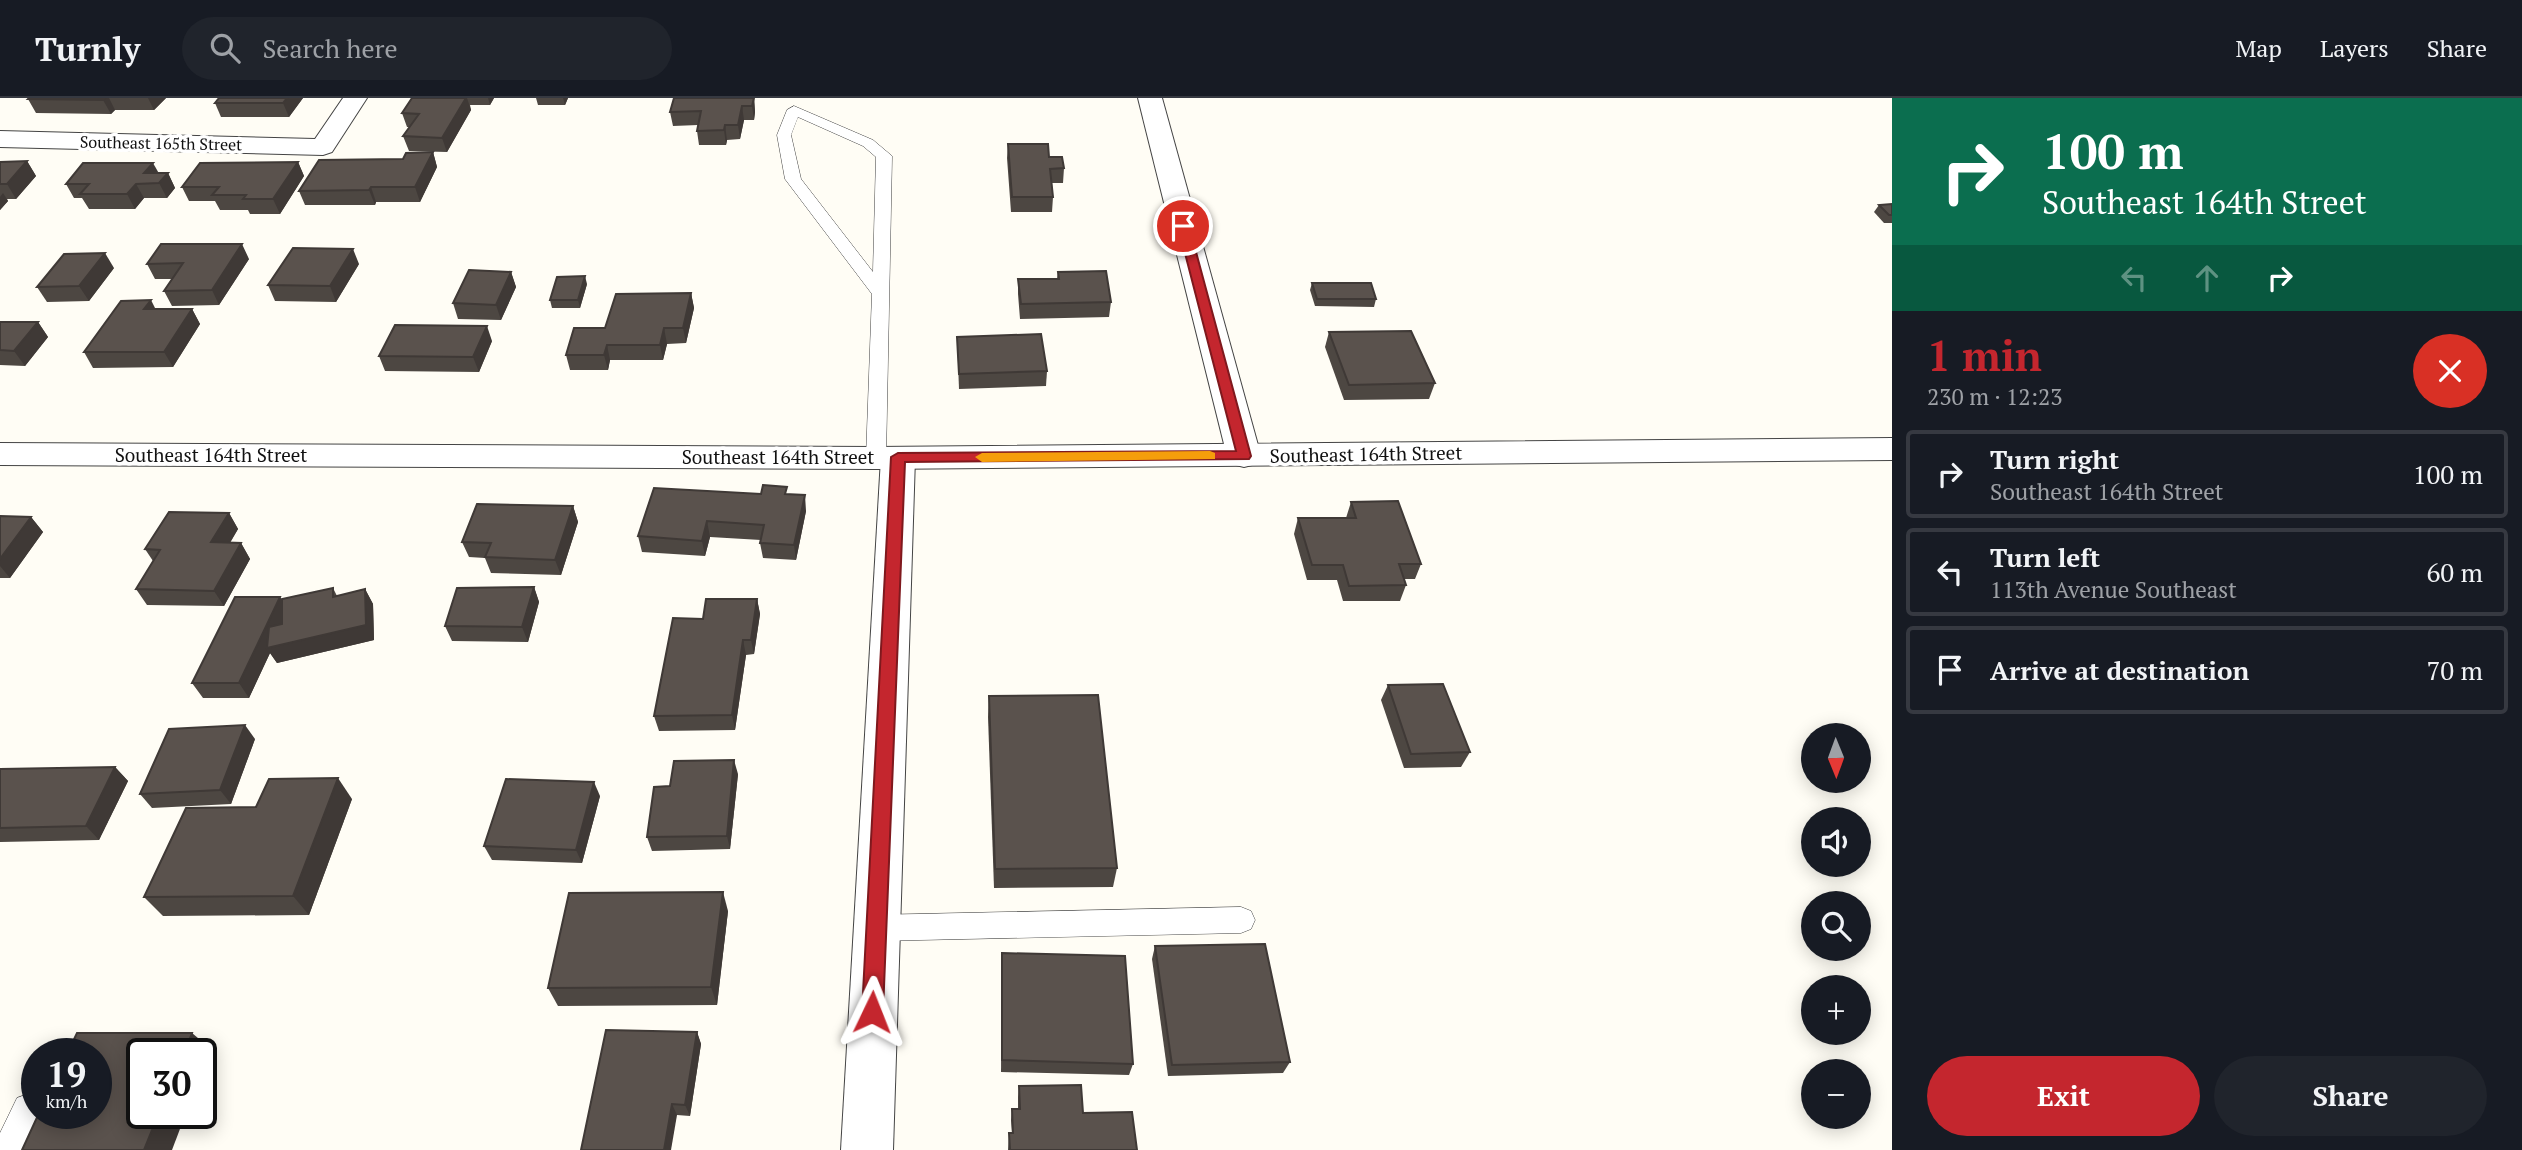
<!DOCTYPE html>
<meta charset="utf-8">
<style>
:root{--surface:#171b24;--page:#20242c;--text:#f1f3f6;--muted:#9ea1a6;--line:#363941;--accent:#c4262e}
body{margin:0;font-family:"PT Serif",serif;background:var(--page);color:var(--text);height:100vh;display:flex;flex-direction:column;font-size:26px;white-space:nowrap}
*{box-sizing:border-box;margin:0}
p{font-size:23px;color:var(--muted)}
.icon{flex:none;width:38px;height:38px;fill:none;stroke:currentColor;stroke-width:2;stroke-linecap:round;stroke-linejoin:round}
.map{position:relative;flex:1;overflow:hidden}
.side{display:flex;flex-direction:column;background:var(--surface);width:630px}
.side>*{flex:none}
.guide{background:#0b6e4f;color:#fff;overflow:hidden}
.needle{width:46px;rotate:179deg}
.buttons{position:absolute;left:1801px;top:625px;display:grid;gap:14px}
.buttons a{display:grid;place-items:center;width:70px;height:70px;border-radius:50%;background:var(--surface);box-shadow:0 4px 18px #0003;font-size:35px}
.speed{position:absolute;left:21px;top:940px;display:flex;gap:14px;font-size:35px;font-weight:700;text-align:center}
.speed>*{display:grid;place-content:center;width:91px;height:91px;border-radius:50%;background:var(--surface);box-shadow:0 4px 18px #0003;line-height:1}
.speed small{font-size:18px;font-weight:400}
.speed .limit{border:4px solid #111;border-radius:10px;background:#fff;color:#111}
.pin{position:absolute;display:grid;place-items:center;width:60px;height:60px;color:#fff;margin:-30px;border:4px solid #fff;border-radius:50%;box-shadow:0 2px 7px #0007}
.me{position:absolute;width:77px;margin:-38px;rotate:2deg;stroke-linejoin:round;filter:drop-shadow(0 0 5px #0008)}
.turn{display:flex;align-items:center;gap:24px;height:147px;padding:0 35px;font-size:32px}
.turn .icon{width:91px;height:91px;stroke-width:2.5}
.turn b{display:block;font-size:49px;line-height:60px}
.lanes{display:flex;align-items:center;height:66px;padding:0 35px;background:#0003;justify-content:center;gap:35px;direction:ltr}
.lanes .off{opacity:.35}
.round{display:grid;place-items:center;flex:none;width:74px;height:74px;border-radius:37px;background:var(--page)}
.headline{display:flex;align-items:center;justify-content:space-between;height:119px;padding:0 35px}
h1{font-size:42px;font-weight:700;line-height:52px;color:var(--accent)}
.cta{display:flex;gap:14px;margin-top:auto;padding:14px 35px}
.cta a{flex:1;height:80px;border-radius:42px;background:var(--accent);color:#fff;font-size:28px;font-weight:700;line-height:80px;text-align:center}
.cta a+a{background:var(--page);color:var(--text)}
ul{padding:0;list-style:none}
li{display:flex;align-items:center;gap:21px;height:88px;margin:0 14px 10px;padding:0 21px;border:4px solid var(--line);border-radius:7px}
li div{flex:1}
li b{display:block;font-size:26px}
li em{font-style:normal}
header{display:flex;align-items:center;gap:42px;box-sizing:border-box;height:98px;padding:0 35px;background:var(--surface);border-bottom:2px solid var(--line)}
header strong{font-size:33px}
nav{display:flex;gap:38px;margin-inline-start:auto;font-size:24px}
.search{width:490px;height:63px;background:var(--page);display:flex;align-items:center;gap:18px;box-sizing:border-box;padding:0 24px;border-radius:38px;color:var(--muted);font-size:26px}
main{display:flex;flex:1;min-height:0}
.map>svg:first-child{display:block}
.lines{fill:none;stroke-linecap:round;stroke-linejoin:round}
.service-casing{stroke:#444;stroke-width:1}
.minor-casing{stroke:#444;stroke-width:2}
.tertiary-casing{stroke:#444;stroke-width:2}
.service{fill:#fff;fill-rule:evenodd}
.minor{fill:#fff;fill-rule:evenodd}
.tertiary{fill:#fff;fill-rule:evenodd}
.wall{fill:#4d4742}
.shaded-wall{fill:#3f3936}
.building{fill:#5a524d;stroke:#3f3936;stroke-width:2}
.route{fill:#c4262e;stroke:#7f191e;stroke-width:2}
.slow{fill:#f59e0b}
.labels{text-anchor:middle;stroke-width:7;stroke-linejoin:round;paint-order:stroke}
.far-street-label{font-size:16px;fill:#111;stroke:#fff}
.street-label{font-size:19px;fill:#111;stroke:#fff}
</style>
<header>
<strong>Turnly</strong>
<div class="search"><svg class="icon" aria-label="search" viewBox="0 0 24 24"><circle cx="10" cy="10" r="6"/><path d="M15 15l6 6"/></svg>Search here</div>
<nav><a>Map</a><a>Layers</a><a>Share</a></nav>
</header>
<main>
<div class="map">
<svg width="1892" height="1052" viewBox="0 0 1892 1052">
<rect width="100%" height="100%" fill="#fffdf5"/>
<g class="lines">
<defs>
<g id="service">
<path d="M794,8L873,42L892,58L886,360L883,365H869L866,360L872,196L785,81L777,37L787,12ZM798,19L863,48L876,59L873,174L801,81L791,37Z"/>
<polygon points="1241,809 1251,813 1255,822 1251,831 1241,835 875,843 865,839 861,830 865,821 875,817"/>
<polygon points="28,996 37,999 37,1015 42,1015 24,1052 0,1052 0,1035 17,1000"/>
</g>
<g id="minor">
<polygon points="343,0 367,0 332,54 323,57 0,49 0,33 315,41"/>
<polygon points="1138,0 1162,0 1261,358 1256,366 1244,369 1232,366 1227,358"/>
<polygon points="898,349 910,352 915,360 893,1052 841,1052 881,360 886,352"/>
</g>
<polygon id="tertiary" points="1892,340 1892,362 876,371 0,367 0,345 876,349"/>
</defs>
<!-- service casing -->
<use href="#service" class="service-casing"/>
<!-- minor casing -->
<use href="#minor" class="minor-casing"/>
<!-- tertiary casing -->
<use href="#tertiary" class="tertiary-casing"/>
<!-- service -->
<use href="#service" class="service"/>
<!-- minor -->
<use href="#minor" class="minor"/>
<!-- tertiary -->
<use href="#tertiary" class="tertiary"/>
</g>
<!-- wall -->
<g class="wall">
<polygon points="29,0 166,0 154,12 115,12 111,16 36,15 28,1"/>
<polygon points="303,0 289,19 221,19 215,5"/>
<polygon points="412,0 494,0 490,7 470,7 471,12 447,54 409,53 403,38 410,29 407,29 402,15"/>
<polygon points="536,0 568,0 565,7 538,7"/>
<polygon points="754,0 755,14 754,22 744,22 740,41 727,42 726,47 699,47 697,33 698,27 673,28 670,14"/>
<polygon points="1008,46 1049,59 1064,70 1063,85 1052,85 1053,99 1052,114 1011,114 1007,60"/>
<polygon points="433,54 437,69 420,104 376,104 375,107 305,107 299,93 403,61"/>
<polygon points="27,63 36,78 16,101 7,101 8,103 0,112 0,64"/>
<polygon points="298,64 304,78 280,116 250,116 248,112 220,112 215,103 189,103 182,89"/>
<polygon points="158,75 168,75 175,90 167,100 144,100 135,111 89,111 82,100 74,100 66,86"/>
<polygon points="1892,106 1892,125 1884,125 1874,114 1879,107"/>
<polygon points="249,161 219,207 172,208 164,193 172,181 155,181 147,166"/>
<polygon points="359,166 336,204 275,203 268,187"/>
<polygon points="114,170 89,203 47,204 37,189"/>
<polygon points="511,174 516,189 501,222 458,221 453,205"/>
<polygon points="1058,174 1111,204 1109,219 1020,221 1018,196 1018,181 1057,181"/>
<polygon points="1312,185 1376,201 1374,209 1315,208 1310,192"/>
<polygon points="587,186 580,210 552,210 550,202"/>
<polygon points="691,195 694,210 686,245 667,246 663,262 610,262 608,272 570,272 566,257 605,230"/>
<polygon points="156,211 192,211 200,226 173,269 93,270 84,254"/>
<polygon points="0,224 38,224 48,239 25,268 0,267"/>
<polygon points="1329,234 1435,285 1429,301 1344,302 1325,249"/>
<polygon points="957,239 1047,273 1046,288 959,291"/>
<polygon points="492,243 479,274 385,273 379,258"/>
<polygon points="788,396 806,413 796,462 763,460 760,445 761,442 710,439 705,458 642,454 638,438"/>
<polygon points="1351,404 1421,466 1415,481 1404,481 1406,487 1400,503 1343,503 1337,482 1307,482 1294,436 1298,420 1346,420"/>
<polygon points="573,408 578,424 561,477 491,475 485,460 469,459 462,444"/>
<polygon points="229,415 238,431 230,445 241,445 250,461 224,508 147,507 136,491 153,463 145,451"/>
<polygon points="0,418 31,419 43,434 10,480 0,480"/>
<polygon points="534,489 539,504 528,544 452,543 445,528"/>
<polygon points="333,490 337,498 365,491 373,506 374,542 277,565 270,555 249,600 203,600 192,585 280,499 282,503"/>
<polygon points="757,501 760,516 754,556 746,557 735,632 659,633 654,618"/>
<polygon points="1388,587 1470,654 1461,669 1404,670 1381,602"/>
<polygon points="989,598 1117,770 1113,789 994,790 988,619"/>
<polygon points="255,641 231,706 152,710 140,696"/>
<polygon points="115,669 128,683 99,742 0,744 0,671"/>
<polygon points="738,676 730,751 652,753 647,739"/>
<polygon points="600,698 582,765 492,762 484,748"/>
<polygon points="352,701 309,817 163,818 144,799 256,709"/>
<polygon points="728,813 717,907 558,908 548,890"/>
<polygon points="1155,848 1290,964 1283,975 1168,978 1152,861"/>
<polygon points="1002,855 1133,966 1129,977 1001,974"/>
<polygon points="697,934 701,946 690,1018 677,1017 581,1052"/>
<polygon points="1019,988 1083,1015 1137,1052 1008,1052 1009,1035 1012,1035 1011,1022 1012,1011 1018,1011 1018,999"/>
</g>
<!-- shaded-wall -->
<g class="shaded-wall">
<polygon points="105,0 109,0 115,12 111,16 103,2"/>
<polygon points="148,0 166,0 154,12"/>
<polygon points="287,0 303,0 289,19 283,5"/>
<polygon points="466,0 467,0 471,12 447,54 442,40"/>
<polygon points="488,0 494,0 490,7"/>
<polygon points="563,0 568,0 565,7"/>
<polygon points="754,0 755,14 754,22 752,8"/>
<polygon points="742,8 744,22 740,41 738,27"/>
<polygon points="725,27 727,42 726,47 724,32"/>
<polygon points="433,54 437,69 420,104 415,89"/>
<polygon points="27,63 36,78 16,101 7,86"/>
<polygon points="298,64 304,78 280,116 273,101"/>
<polygon points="153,65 161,79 144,75"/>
<polygon points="168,75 175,90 167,100 159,85"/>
<polygon points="136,86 144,100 135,111 127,96"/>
<polygon points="371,89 376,104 375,107 369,92"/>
<polygon points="3,95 8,103 0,112 0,99"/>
<polygon points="242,146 249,161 219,207 212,192"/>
<polygon points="353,151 359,166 336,204 330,188"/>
<polygon points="105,155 114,170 89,203 79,188"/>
<polygon points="511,174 516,189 501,222 496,207"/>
<polygon points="585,178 587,186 580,210 578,202"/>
<polygon points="691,195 694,210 686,245 683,230"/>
<polygon points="151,202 159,218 144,211"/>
<polygon points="192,211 200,226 173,269 164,254"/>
<polygon points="38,224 48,239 25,268 14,253"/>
<polygon points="487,228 492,243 479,274 473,259"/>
<polygon points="664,230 667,246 663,262 660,247"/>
<polygon points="607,247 610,262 608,272 604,257"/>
<polygon points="805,397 806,413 796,462 794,447"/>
<polygon points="573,408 578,424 561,477 555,462"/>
<polygon points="229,415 238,431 221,459 211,444"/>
<polygon points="31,419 43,434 10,480 0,468 0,461"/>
<polygon points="707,423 710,439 705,458 702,443"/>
<polygon points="241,445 250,461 224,508 214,493"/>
<polygon points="534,489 539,504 528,544 522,529"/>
<polygon points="365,491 373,506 374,542 277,565 270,555 249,600 239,585 280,499 289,514"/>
<polygon points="757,501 760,516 754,556 751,542"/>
<polygon points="743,542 746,557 735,632 732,617"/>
<polygon points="245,627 255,641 231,706 220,692"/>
<polygon points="734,662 738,676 730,751 727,738"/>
<polygon points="115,669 128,683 99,742 86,728"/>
<polygon points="338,680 352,701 309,817 293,798"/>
<polygon points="594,684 600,698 582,765 576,752"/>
<polygon points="723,794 728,813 717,907 711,889"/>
<polygon points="697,934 701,946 690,1018 685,1007"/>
<polygon points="192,935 211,951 201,977 201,956 184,956"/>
<polygon points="672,1006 677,1017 671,1052 664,1052"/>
<polygon points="159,1015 186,1015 172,1052 144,1052"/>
</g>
<!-- building -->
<g class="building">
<polygon points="29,0 105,0 103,2 28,1"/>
<polygon points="219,0 287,0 283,5 215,5"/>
<polygon points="412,0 466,0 442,40 403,38 419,16 402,15"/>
<polygon points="674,0 754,0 752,8 742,8 738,27 725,27 724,32 697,33 701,13 670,14"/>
<polygon points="1008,46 1048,46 1049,59 1062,59 1064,70 1050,71 1053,99 1012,99"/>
<polygon points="433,54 415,89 371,89 369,92 299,93 319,62 403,61 406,55"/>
<polygon points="27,63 7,86 0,86 0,64"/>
<polygon points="298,64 273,101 243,101 246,97 212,97 219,89 182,89 200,65"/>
<polygon points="83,65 153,65 144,75 168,75 159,85 136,86 127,96 80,96 89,86 66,86"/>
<polygon points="1892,106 1892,117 1889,117 1879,107"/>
<polygon points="161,146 242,146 212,192 164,193 183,165 147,166"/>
<polygon points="293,150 353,151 330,188 268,187"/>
<polygon points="105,155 79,188 37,189 64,156"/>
<polygon points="469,172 511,174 496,207 453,205"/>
<polygon points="1106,173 1111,204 1021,206 1018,181 1059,181 1058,174"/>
<polygon points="585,178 578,202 550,202 557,179"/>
<polygon points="1312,185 1371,185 1376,201 1317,201"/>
<polygon points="691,195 683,230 664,230 660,247 607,247 604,257 566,257 574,230 605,230 616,196"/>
<polygon points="151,202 144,211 192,211 164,254 84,254 121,203"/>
<polygon points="0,224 38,224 14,253 0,252"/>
<polygon points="395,227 487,228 473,259 379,258"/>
<polygon points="1411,233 1435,285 1349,287 1329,234"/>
<polygon points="1041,236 1047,273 959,276 957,239"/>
<polygon points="763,387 787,389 785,396 805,397 794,447 760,445 764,427 707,423 702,443 638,438 654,390 761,396"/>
<polygon points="1398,403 1421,466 1399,466 1406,487 1349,488 1343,467 1312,467 1298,420 1356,420 1351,404"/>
<polygon points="477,406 573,408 555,462 485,459 491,445 462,444"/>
<polygon points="169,414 229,415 211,444 241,445 214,493 136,491 160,452 145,451"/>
<polygon points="0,418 31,419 0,461"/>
<polygon points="534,489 522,529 445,528 457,490"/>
<polygon points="333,490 333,499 365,491 366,527 267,550 269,529 282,526 282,501"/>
<polygon points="235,499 280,499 239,585 192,585"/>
<polygon points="706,501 757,501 751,542 743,542 732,617 654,618 673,520 703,521"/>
<polygon points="1443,586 1470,654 1411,656 1388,587"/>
<polygon points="1098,597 1117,770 995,771 989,598"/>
<polygon points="245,627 220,692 140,696 169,631"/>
<polygon points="734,662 727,738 647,739 654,689 670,688 674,663"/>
<polygon points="115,669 86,728 0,730 0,671"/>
<polygon points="338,680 293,798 144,799 186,710 256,709 269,681"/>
<polygon points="506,681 594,684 576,752 484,748"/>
<polygon points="723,794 711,889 548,890 569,795"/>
<polygon points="1265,846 1290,964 1172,967 1155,848"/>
<polygon points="1002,855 1125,858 1133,966 1002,962"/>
<polygon points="606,932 697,934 685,1007 672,1006 664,1052 581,1052"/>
<polygon points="77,935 192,935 184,956 142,956 142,1015 159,1015 144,1052 22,1052 39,1015 96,1015 96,956 67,956"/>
<polygon points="1081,987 1083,1015 1132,1014 1137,1052 1010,1052 1009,1035 1013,1035 1012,1011 1020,1011 1019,988"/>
</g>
<!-- route -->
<polygon class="route" points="1179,125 1189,128 1251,358 1249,361 905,364 883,914 880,920 872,923 865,920 862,914 891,359 898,355 1236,353 1178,128"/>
<!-- slow -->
<polygon class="slow" points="1210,353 1215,355 1215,361 982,364 975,359 982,355"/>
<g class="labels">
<!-- far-street labels -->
<g class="far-street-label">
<text transform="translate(161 45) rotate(1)" y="6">Southeast 165th Street</text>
</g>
<!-- street labels -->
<g class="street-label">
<text transform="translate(1366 356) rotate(-1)" y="7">Southeast 164th Street</text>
<text x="211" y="364">Southeast 164th Street</text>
<text x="778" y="366">Southeast 164th Street</text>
</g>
</g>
</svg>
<div class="buttons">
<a><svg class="needle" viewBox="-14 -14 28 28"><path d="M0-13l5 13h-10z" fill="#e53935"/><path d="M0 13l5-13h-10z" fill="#9ea1a6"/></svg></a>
<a><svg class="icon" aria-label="sound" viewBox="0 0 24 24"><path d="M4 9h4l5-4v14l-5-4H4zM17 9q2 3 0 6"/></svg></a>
<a><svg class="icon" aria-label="search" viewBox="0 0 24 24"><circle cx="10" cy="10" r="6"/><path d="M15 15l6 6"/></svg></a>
<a>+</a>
<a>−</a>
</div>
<div class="speed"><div>19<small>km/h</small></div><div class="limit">30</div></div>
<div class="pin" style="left:1183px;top:128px;background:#d93025"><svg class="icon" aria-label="arrive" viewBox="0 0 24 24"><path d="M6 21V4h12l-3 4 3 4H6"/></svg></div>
<svg class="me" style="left:872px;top:914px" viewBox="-20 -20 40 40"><path d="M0-17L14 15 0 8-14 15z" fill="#c4262e" stroke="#fff" stroke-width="4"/></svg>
</div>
<section class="side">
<div class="guide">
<div class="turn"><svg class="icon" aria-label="right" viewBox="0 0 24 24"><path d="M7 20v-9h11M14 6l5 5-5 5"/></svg><div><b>100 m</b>Southeast 164th Street</div></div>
<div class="lanes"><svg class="icon off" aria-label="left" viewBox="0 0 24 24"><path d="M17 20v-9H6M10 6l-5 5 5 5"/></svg><svg class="icon off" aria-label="ahead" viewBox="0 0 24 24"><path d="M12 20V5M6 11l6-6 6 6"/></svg><svg class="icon" aria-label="right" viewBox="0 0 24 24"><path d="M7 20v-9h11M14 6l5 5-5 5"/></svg></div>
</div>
<div class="headline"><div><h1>1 min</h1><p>230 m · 12:23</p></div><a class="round" style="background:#d93025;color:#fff"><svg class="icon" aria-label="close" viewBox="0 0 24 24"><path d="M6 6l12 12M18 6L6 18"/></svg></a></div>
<ul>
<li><svg class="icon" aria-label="right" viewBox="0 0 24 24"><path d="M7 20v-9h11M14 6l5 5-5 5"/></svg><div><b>Turn right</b><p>Southeast 164th Street</p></div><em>100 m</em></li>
<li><svg class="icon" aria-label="left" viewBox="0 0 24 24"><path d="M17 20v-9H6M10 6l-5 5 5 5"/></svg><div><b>Turn left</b><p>113th Avenue Southeast</p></div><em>60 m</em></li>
<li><svg class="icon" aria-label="arrive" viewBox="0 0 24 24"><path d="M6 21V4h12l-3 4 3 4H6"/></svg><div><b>Arrive at destination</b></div><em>70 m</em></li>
</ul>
<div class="cta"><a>Exit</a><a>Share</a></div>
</section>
</main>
